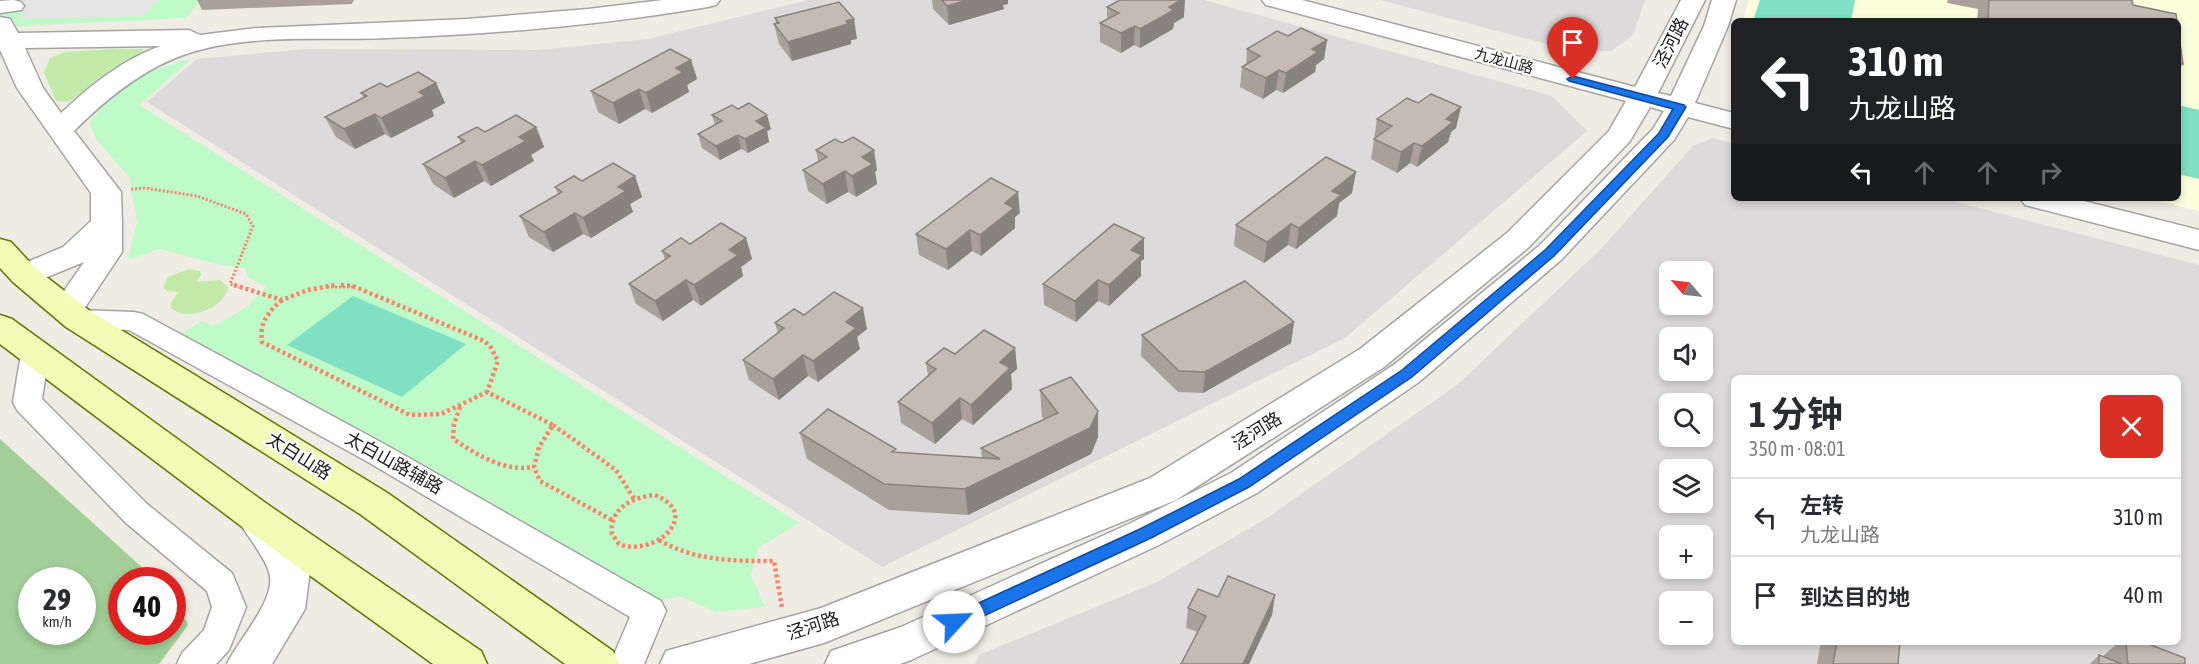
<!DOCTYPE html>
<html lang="zh">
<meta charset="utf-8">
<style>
:root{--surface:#fff;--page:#f7f7f7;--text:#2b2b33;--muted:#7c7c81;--line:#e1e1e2}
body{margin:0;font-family:"Asap Condensed","Noto Sans SC",sans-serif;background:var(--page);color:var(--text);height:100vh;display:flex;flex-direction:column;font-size:22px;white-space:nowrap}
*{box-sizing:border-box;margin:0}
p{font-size:20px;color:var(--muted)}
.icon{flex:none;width:33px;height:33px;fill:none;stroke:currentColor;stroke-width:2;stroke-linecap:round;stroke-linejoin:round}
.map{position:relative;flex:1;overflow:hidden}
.drawer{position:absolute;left:1731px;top:375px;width:450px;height:270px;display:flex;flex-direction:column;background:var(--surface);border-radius:9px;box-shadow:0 3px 9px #0003}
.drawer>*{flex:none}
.top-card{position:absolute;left:1731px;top:18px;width:450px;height:183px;border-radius:9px;box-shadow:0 3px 9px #0003;background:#202124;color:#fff;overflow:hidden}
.needle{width:39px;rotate:298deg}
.tools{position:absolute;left:1659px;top:261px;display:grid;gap:12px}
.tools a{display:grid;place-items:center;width:54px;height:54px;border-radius:9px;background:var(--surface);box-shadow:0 3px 9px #0003;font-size:30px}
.speed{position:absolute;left:18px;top:567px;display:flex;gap:12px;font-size:30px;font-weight:700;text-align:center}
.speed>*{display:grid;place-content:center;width:78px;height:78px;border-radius:50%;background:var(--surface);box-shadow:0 3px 9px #0003;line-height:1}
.speed small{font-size:15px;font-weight:400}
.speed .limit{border:9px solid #d22;background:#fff;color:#111}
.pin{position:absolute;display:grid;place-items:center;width:51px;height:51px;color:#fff;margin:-62px -26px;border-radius:50% 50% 50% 0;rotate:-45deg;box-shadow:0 0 6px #0007}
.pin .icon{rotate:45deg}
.me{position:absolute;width:66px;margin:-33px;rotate:65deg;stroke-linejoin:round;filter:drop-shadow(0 0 4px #0008)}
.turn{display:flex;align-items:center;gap:21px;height:126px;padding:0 18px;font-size:27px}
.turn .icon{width:78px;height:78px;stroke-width:2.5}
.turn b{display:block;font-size:42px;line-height:51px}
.lanes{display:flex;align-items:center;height:57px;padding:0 18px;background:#0003;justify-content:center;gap:30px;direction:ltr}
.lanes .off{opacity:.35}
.round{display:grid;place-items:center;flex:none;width:63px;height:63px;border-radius:9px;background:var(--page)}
.head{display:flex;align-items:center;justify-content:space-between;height:102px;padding:0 18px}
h1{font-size:36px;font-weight:700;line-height:45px}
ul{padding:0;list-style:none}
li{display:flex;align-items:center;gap:18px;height:78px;padding:0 18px;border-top:2px solid var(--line)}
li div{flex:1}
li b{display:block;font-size:22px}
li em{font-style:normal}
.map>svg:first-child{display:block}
.residential{fill:#dcdada;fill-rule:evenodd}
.education{fill:#fcffdc}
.grass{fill:#c3eaa8}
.forest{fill:#a2cf97;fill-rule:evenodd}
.park{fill:#bffac9}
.pitch{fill:#7fe0c3}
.parking{fill:#e5e5e5}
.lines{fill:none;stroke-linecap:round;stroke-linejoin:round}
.minor-casing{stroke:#a4a4a4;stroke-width:3}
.tertiary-casing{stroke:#a4a4a4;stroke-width:3}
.secondary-casing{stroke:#607603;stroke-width:3}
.path-far1{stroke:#fc8367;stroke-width:3;stroke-dasharray:2 2;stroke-linecap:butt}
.path{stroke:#fc8367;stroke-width:4.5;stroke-dasharray:3 3;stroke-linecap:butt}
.minor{fill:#fff;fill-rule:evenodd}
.tertiary{fill:#fff;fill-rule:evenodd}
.secondary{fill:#f1fbb5;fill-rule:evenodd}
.wall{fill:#a9a199}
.shaded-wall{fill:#89837d}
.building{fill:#c4bbb2;stroke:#89837d;stroke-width:1.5}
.route{fill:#1a73e8;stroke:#114b97;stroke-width:1.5}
.labels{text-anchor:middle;stroke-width:4.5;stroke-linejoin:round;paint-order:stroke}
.far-street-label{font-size:15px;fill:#1d1d1d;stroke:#fff}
.street-label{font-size:18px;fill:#1d1d1d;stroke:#fff}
</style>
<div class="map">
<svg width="2199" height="664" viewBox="0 0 2199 664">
<rect width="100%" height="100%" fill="#efece3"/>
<!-- residential -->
<g class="residential">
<polygon points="808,0 1204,0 1552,96 1587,131 1345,338 882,567 147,102 197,59 307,49 538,50 648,39"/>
<polygon points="1380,0 1645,0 1633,35 1611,51 1570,50"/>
<path d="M1713,138L1734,144V198H1941L2199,265V664H975L979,655L1157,582L1264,520L1457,385L1602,248L1693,146ZM1670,272H1702V304H1670ZM1670,338H1702V370H1670ZM1734,378H2178V642H1734ZM1670,404H1702V436H1670ZM1670,470H1702V502H1670ZM1670,536H1702V568H1670ZM1670,602H1702V634H1670Z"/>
</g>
<!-- education -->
<polygon class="education" points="1749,0 2199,0 2199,211 2146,198 2178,198 2178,21 1743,21"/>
<!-- grass -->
<g class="grass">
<polygon points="112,49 142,49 144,52 68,102 56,101 44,73 50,58 66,52"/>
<path d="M189,269L200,271L201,275L197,282L220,280L228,287C225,308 187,323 171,308V303L178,292L167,291L163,287L168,277Z"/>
</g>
<!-- forest -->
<path class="forest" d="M0,439L156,580H122V632H172L173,596L178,601L188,625L159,664H0ZM82,580V632H32V580Z"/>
<!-- park -->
<g class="park">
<polygon points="0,0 201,0 186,18 0,27"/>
<path d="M191,59L139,105L799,523L758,548L751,576L765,607L716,612L680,596L656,602L176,337L202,321L214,326L247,307L266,287L248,277L245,268L222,265L159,249L128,260L137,222L129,177L96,139L90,123C116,84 147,70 191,59Z"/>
</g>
<!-- pitch -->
<g class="pitch">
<polygon points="1760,0 1855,0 1851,21 1753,21"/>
<polygon points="2178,105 2199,110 2199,179 2178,174"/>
<polygon points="353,296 466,344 402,397 287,345"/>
</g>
<!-- parking -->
<polygon class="parking" points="8,0 159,0 143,16 20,19 26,12 2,13"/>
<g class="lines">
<defs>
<g id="minor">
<polygon points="14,0 21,2 24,6 21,10 0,13 0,1"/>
<polygon points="78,310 134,312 143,314 388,446 661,601 666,611 644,664 610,664 630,617 368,462 129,330 78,328 69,326 65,319 69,312"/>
<polygon points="35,344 45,347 49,354 42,399 147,504 232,573 246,607 229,650 216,664 177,664 182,653 204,630 212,607 207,591 125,522 17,410 13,402 21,354 25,347"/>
</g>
<g id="tertiary">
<path d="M663,0H720L716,5L708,7C602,25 495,34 388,38C323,41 252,33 189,53C145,67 107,98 74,131L121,192L122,223V252L78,318L67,321L56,318L51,310L84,262L35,282L24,286L13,282L8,275L13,268L63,247L91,221V193L17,88L0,50V17L10,19L18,33L189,30L200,35L257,28L467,19L588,9ZM161,46C123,59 90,86 61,113L43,88L25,48Z"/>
<polygon points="1262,0 1302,0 1635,87 1681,0 1705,0 1658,93 1671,96 1704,26 1712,0 1736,0 1728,26 1695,103 1734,113 1734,129 1688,117 1674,140 1561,260 1419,382 1257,493 1159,545 911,660 900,664 825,664 831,651 901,627 1131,523 1231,473 1395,364 1539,246 1653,129 1664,111 1650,107 1630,141 1529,247 1384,367 1176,500 824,643 749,664 660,664 666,651 821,608 1150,478 1360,349 1507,233 1609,131 1626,101 1266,5"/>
<polygon points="2020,198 2072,198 2199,230 2199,250 2025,205"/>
<path d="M254,500L267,504L310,571L305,609L272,664H227C238,640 278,598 269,572C264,555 244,532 235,515L241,504Z"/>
</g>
<g id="secondary">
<polygon points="0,239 11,242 35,268 90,311 386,492 613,651 619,664 565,664 360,514 66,327 13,282 0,268"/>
<polygon points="0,315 12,319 267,504 481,651 487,664 433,664 241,526 0,344"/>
</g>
</defs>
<!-- minor casing -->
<use href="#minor" class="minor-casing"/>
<!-- tertiary casing -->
<use href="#tertiary" class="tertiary-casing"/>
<!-- secondary casing -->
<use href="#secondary" class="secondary-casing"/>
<!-- path-far1 -->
<g class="path-far1">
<polyline points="131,189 145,188 197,196 246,214 253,226 230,284 239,287"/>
<polyline points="327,287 355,287"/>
</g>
<!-- path -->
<g class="path">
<polyline points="234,285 282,300 308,290 335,285"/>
<polyline points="341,285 353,286 484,341 490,346 498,361 487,392 553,425 539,447 534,467 540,481 612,520"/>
<path d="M282,300C268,312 259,323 262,342L410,415L441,414L487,392"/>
<path d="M460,407L454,424L453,439C478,455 503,472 534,467"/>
<polyline points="553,425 616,470 634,499"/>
<path d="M655,495C704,515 653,558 619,544L612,534C609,508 633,497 655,495Z"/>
<path d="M659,540C695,561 733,561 774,561L782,608"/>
</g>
<!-- minor -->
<use href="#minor" class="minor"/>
<!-- tertiary -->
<use href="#tertiary" class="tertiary"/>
<!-- secondary -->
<use href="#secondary" class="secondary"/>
</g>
<!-- wall -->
<g class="wall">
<polygon points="197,0 354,0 352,4 202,10"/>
<polygon points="932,0 1008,0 1008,4 1003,5 1004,9 949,25 933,9"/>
<polygon points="1948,0 2132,0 2133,5 2177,21 1977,21 1978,9 1947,3"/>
<polygon points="1107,7 1184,17 1174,23 1173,29 1140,48 1134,45 1121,53 1100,42 1100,23 1107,19"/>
<polygon points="775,18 857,39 851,40 851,44 792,61 779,44 774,24 776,24"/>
<polygon points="2178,29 2183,64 2178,71"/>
<polygon points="1288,36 1327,40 1324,59 1316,65 1315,72 1283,93 1276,90 1263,99 1240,87 1242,67 1246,65 1247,49"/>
<polygon points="691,60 697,79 687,85 689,92 652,113 645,109 619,124 598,112 591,91"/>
<polygon points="436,83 445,103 432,110 434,116 391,138 385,134 355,149 336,137 325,117 364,98 361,93 387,87"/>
<polygon points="712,115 771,129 767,131 769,142 748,153 741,149 720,160 702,148 698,134 715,125"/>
<polygon points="1377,119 1456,128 1451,132 1448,142 1417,167 1410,163 1397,173 1371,159"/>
<polygon points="536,127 544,147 531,155 534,161 491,186 484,181 454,198 433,184 423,164 461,143 458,137 485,132"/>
<polygon points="816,150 877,170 875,172 877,184 856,197 848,192 827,204 808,191 803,170 818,161"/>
<polygon points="635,176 642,197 630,204 633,212 591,238 583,234 553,252 529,237 520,216 558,194 555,187 582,181"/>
<polygon points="1352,193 1339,203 1337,216 1296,249 1288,245 1264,263 1234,246 1236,225"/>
<polygon points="1020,213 1015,217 1015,228 981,256 972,251 948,270 919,255 916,234"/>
<polygon points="746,238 752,259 741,267 743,276 701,306 693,300 663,321 636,304 629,284 665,259 662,251 690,244"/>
<polygon points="1144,259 1141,261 1141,276 1109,306 1098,301 1076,322 1044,305 1043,284"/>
<polygon points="804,315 867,329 857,337 860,349 818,382 808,376 779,400 749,380 743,360 778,333 775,323"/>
<polygon points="1294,322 1291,343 1203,393 1178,392 1141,356 1142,335"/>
<polygon points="1015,348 1017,369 1011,374 1012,389 973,425 962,419 935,444 901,423 898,402 928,376 926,363 955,354"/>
<polygon points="1040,390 1098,411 1098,437 1091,454 968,515 889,510 807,459 800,433 897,453 982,458 981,448 1044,419 1042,417"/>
<polygon points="1275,595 1272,615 1249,664 1181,664 1198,632 1186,628 1188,608 1218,597"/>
<polygon points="1821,642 1900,642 1898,664 1817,664"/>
<polygon points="2119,642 2143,642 2185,664 2090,664 2099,655 2104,657 2104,655"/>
</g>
<!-- shaded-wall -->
<g class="shaded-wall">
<polygon points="967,0 1008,0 1008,4 1003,5 1004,9 949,25 947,6"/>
<polygon points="1181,0 1185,0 1184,17 1174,23 1173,29 1140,48 1140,29 1169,7"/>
<polygon points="854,19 857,39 851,40 851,44 792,61 788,42"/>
<polygon points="1135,26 1134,45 1121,53 1121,33"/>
<polygon points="1327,40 1324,59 1316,65 1315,72 1283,93 1286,73 1312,49"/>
<polygon points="691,60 697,79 687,85 689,92 652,113 646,93 676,68"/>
<polygon points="1279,70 1276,90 1263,99 1266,78"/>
<polygon points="436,83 445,103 432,110 434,116 391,138 381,118 419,92"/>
<polygon points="639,89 645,109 619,124 613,103"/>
<polygon points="1461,107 1456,128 1451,132 1448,142 1417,167 1422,146 1446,119"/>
<polygon points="375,114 385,134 355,149 344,129"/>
<polygon points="767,115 771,129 767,131 769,142 748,153 745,139 756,121"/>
<polygon points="536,127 544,147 531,155 534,161 491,186 482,165 519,137"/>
<polygon points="738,135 741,149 720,160 716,146"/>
<polygon points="1414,143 1410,163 1397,173 1401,152"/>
<polygon points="874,150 877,170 875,172 877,184 856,197 852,176 862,157"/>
<polygon points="475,161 484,181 454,198 445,178"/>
<polygon points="845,171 848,192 827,204 823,184"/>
<polygon points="1356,172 1352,193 1339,203 1337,216 1296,249 1299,228 1332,191"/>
<polygon points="635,176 642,197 630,204 633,212 591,238 583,218 618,187"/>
<polygon points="1018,192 1020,213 1015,217 1015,228 981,256 980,235 1005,203"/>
<polygon points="575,213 583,234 553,252 544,232"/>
<polygon points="1291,224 1288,245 1264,263 1267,242"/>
<polygon points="970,230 972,251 948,270 946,249"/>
<polygon points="746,238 752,259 741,267 743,276 701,306 694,285 729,250"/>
<polygon points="1144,238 1144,259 1141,261 1141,276 1109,306 1109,285 1131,250"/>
<polygon points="686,280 693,300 663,321 655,301"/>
<polygon points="1098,280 1098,301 1076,322 1075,301"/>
<polygon points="863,308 867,329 857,337 860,349 818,382 813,361 846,322"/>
<polygon points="1294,322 1291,343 1203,393 1205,372"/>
<polygon points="1015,348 1017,369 1011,374 1012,389 973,425 971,405 1000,362"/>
<polygon points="803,355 808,376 779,400 773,379"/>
<polygon points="960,398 962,419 935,444 932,423"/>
<polygon points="1098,411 1098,437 1091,454 968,515 965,489"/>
<polygon points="1275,595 1272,615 1249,664 1243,664"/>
</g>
<!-- building -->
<g class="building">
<polygon points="942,0 967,0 947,6"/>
<polygon points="1120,0 1181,0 1169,7 1174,10 1140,29 1135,26 1121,33 1100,23 1119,13 1107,7"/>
<polygon points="1989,0 2132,0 2133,5 2176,14 2177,21 1988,21"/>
<polygon points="839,2 854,19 846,21 848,24 788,42 774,24 779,23 775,18"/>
<polygon points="1301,28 1327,40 1312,49 1318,52 1286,73 1279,70 1266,78 1242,67 1260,56 1247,49 1277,31 1288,36"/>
<polygon points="2178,29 2183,64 2178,63"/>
<polygon points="670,49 691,60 676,68 683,72 646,93 639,89 613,103 591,91"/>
<polygon points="418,72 436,83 419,92 425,96 381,118 375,114 344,129 325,117 367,96 361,93 380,83 387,87"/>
<polygon points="1431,94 1461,107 1446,119 1453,122 1422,146 1414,143 1401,152 1374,139 1392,126 1377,119 1407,98 1418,103"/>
<polygon points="749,103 767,115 756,121 766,128 745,139 738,135 716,146 698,134 722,121 712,115 732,105 738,109"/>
<polygon points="516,115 536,127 519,137 526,141 482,165 475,161 445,178 423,164 465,141 458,137 477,127 485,132"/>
<polygon points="853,137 874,150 862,157 873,164 852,176 845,171 823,184 803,170 827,157 816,150 835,139 842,143"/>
<polygon points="1326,157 1356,172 1332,191 1341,195 1299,228 1291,224 1267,242 1236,225"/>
<polygon points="613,163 635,176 618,187 626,191 583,218 575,213 544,232 520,216 562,192 555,187 574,176 582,181"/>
<polygon points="991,178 1018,192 1005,203 1014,208 980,235 970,230 946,249 916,234"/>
<polygon points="721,223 746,238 729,250 738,255 694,285 686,280 655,301 629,284 670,256 662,251 681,238 690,244"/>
<polygon points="1114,224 1144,238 1131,250 1142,255 1109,285 1098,280 1075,301 1043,284"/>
<polygon points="1245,281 1294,322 1205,372 1179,371 1142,335"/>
<polygon points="834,292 863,308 846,322 856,328 813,361 803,355 773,379 743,360 784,328 775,323 794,309 804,315"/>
<polygon points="984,330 1015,348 1000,362 1010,368 971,405 960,398 932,423 898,402 936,369 926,363 944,348 955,354"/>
<polygon points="1071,377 1098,411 1090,428 965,489 884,484 800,433 828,409 896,449 892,452 1000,459 981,448 1058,413 1040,390"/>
<polygon points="1228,576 1275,595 1243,664 1181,664 1206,616 1188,608 1198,589 1218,597"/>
<polygon points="1837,642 1900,642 1898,664 1833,664"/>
<polygon points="2126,642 2143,642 2185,658 2185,664 2128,664"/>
<polygon points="2099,655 2122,664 2099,664"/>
</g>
<!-- route -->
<polygon class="route" points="1573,76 1684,105 1686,107 1668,137 1554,256 1412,377 1249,487 1151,538 960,627 954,629 948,627 945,622 948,617 1140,529 1239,479 1402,370 1545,250 1659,133 1673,109 1569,81 1567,79"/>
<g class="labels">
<!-- far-street labels -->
<g class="far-street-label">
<text transform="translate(1504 61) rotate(15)" y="5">九龙山路</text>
</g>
<!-- street labels -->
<g class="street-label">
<text transform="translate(1671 43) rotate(-63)" y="6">泾河路</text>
<text transform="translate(1257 431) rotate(-32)" y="6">泾河路</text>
<text transform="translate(299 456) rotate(32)" y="6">太白山路</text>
<text transform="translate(394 463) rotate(29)" y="6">太白山路辅路</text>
<text transform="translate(813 626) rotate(-18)" y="6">泾河路</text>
</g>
</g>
</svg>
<div class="tools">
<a><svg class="needle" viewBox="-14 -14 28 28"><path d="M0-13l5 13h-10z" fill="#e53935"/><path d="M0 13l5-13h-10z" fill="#7c7c81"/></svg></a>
<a><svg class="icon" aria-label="sound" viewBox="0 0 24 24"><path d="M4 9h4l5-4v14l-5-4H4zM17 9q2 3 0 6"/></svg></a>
<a><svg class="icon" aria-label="search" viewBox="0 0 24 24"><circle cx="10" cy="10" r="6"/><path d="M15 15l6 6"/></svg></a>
<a><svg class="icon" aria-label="layers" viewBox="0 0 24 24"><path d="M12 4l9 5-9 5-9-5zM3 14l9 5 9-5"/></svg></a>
<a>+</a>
<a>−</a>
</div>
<div class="speed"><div>29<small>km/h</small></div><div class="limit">40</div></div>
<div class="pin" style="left:1573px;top:79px;background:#d93025"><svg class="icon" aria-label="arrive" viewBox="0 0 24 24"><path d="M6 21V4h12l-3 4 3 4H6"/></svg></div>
<svg class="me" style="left:954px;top:622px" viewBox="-20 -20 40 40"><circle r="19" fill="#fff"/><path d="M0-13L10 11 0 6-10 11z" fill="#1a73e8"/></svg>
<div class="top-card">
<div class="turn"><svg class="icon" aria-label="left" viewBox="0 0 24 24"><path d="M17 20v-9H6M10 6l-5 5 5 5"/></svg><div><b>310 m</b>九龙山路</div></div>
<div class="lanes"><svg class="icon" aria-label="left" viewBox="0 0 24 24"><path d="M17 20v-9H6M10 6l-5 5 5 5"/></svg><svg class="icon off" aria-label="ahead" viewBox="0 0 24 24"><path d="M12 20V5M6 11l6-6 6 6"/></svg><svg class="icon off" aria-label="ahead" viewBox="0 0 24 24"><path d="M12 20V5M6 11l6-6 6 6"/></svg><svg class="icon off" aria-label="right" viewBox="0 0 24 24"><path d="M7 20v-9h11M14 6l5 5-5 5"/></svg></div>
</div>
<section class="drawer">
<div class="head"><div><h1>1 分钟</h1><p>350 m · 08:01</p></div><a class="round" style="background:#d93025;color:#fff"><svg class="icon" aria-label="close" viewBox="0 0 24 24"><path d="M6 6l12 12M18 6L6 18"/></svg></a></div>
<ul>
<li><svg class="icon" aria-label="left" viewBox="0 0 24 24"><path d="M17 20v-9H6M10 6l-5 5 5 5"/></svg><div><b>左转</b><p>九龙山路</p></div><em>310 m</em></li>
<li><svg class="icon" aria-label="arrive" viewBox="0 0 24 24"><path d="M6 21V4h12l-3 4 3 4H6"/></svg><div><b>到达目的地</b></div><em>40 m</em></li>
</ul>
</section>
</div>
